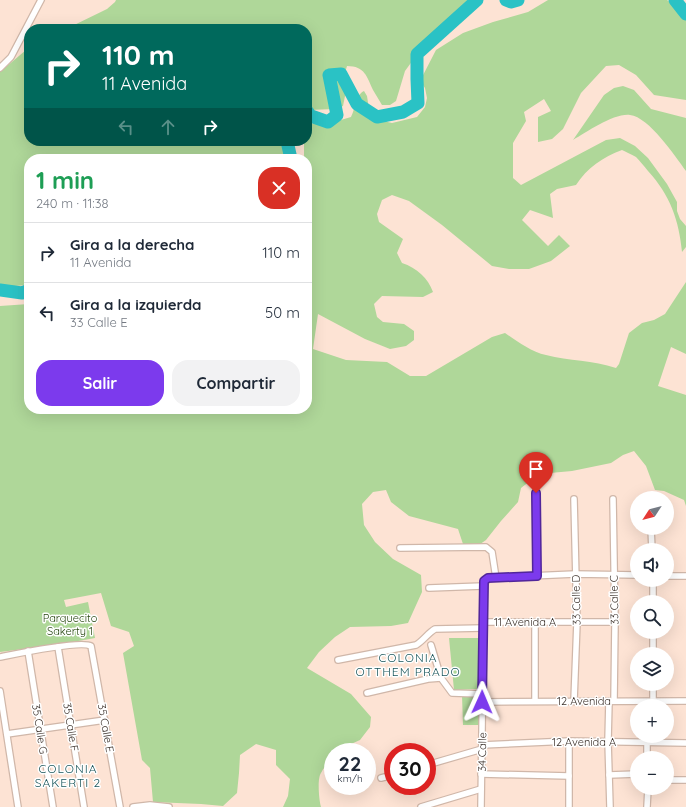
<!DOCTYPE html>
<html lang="es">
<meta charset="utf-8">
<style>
:root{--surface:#fff;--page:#f2f2f3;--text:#1f2937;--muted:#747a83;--line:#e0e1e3;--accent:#7c3aed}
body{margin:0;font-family:Quicksand,sans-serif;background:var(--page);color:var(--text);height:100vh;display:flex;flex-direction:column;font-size:15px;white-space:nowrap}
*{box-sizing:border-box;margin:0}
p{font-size:13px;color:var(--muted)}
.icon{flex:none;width:22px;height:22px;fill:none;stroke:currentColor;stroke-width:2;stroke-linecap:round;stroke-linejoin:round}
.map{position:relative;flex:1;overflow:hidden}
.details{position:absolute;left:24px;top:154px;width:288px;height:260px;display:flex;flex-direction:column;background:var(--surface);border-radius:16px;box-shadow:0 4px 16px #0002}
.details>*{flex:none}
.hud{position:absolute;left:24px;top:24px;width:288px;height:122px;border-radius:16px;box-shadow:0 4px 16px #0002;background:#00695c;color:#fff;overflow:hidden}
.needle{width:26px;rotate:234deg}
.controls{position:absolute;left:630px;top:491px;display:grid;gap:8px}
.controls a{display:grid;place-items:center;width:44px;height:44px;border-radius:50%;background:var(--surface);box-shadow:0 4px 16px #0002;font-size:20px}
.speed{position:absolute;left:324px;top:743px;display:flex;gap:8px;font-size:20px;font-weight:700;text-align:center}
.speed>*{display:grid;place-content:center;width:52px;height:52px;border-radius:50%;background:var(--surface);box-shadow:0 4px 16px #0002;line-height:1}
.speed small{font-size:10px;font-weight:400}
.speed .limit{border:6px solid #d22;background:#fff;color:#111}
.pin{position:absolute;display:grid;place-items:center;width:34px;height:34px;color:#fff;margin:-41px -17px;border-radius:50% 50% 50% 0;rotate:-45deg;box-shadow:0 0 4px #0007}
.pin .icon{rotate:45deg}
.me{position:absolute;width:44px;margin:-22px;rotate:1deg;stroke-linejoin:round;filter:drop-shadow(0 0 3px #0008)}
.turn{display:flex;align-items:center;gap:14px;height:84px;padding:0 12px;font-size:18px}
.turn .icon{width:52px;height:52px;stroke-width:2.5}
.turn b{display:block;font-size:28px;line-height:34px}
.lanes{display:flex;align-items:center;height:38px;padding:0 12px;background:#0003;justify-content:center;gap:20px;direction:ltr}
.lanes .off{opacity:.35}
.round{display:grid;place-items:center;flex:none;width:42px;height:42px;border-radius:16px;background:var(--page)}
.overview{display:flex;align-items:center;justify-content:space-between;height:68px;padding:0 12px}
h1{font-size:24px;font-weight:800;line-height:30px;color:#1e9e55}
.primary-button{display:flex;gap:8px;margin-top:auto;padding:8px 12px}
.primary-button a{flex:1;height:46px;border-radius:16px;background:var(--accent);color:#fff;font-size:16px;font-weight:800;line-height:46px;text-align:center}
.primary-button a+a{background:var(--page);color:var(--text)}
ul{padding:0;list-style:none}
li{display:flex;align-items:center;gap:12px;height:60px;padding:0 12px;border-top:1px solid var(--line)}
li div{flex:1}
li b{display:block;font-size:15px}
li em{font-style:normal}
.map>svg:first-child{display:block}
.green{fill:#afd799}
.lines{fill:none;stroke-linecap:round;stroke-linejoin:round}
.river{stroke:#2ac2c5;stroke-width:13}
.minor-casing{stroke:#d0b7a9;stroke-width:8}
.minor{stroke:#fff;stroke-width:5.5}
.route-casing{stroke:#51269a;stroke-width:10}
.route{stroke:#7c3aed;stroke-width:7}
.labels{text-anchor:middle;stroke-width:3;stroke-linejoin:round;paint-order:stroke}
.street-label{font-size:11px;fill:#3a302a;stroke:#fff}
.park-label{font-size:11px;fill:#25450e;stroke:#fff}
.neighbourhood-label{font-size:12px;letter-spacing:1px;fill:#185459;stroke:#fff}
</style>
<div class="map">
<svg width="686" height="807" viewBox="0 0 686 807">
<rect width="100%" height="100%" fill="#fde3d4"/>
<!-- green -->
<g class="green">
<path d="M116,0H479L424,49L413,60L405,71L396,101L390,105H382C379,100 376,95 373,90C367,77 365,66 347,66L343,80L346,91L343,106L336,109L307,110V29H66L107,9L115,2Z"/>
<path d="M548,0H667L686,15V100L654,95L636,75L619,65L606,66L581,93L563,129L552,139L538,142V117L551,111L544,99L524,112L526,121L513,143V178L521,185L606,140L620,138L635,146L648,158L667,184L677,202V211L680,219L686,226V247L682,252C679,220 670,195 648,171C644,166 640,161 636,157C631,154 626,152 622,150C603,157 587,168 576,185L557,189L550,194L553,218L530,210L522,220L548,246L559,235L570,246L551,261L529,269H509L492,266L442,225L409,201L392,195L382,200L377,214L379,222L403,239L397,253L402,263C417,268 428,278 433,292L423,297L382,296L374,304L377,317L383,322L404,324L414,331V340L406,346L390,349L365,339L318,314L313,349L346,360L387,362L410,376H426L492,337L505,333C517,341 531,352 546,355C569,361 593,360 616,368L619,364L629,333L642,323L654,320L665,314L686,282V354L671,347L658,386L686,395V506L684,500L664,491L655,490L646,466L634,451L623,455L611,463L572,471L539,474L521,488L518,502L501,521L486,540L473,549L464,547L458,529L409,516L391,502L386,490L373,492L362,504L364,525L375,542L393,559L421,575L422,592L408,623L391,626L350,627L335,637L319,652L307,668L351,694L371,717L370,727L360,740L340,749L338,752H333C333,763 325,764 321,773C317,779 319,800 321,807H283L288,796L290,779L276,765V750L256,744L240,755L239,773L237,793L223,806L201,804L153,802L150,768L142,760L123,653L134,646L129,632L111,626L101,593L64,600L66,607L88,602L95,638C63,644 32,648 0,652V306L29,304V409H307V159H304V141H307V128L313,123L334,122L351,117C355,110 356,94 364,91L367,96L369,109L379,120L392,123L417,117L425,107L427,98L425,88L420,81L436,50L463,33L493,22L528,12Z"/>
<polygon points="26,50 29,53 29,141 289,141 290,159 29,159 29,285 0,287 0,72"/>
<path d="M623,86L634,90L651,109L686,118V171C675,156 649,117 630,115C614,113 587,132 573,140L604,95L614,88Z"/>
<polygon points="449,638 478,638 478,689 454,690"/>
<polygon points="462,695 479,696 479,725 463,725"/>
</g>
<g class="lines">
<!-- river -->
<g class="river">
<polyline points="506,0 511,2 518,0"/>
<polyline points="675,0 686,14"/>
<polyline points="307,111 311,116 328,122 337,115 329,75 341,74 357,104 377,117 403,112 418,103 417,79 417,54 477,0"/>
<polyline points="287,141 291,159"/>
<polyline points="0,290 22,293 29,290"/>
</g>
<defs>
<g id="minor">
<polyline points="0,68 11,57 41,0"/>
<polyline points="536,493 537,576"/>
<polyline points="613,499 615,622 614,701"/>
<polyline points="651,528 652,550"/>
<polyline points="400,548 486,547 492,552 496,578"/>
<polyline points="667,576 686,576"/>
<polyline points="429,588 483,586"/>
<polyline points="653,602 653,580"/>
<polyline points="483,622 615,622"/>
<polyline points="431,645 441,678 452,693 482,694"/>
<polyline points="58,647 84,807"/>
<polyline points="28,651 53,807"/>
<polyline points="653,654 653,632"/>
<path d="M0,657C15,654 81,640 91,646L120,807"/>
<path d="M338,660L416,645C423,641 428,633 435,629L483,628"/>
<polyline points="0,691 18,807"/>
<polyline points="367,693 428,679 441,678"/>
<polyline points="535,701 535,622"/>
<polyline points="574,701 577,622 574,499"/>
<polyline points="609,701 608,741 610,807"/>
<polyline points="653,701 653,684"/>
<polyline points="482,702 686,701"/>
<polyline points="7,734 105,720"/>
<polyline points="647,736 647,758"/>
<polyline points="569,741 569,807"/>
<polyline points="482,745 569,741 686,743"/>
<polyline points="427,765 482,749"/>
<polyline points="481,774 569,776"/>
<polyline points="609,775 637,774"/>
<polyline points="381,778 393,775"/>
<polyline points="667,780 686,780"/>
<polyline points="133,807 150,805 169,807"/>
<polyline points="421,807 481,789"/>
<polyline points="481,807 484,581 488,578 575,574 637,575"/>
<polyline points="647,807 648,788"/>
</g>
</defs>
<!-- minor casing -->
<use href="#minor" class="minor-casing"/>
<!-- minor -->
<use href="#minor" class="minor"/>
</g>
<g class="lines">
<defs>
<polyline id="route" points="482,702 484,581 488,578 537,576 536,493"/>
</defs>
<!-- route casing -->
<use href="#route" class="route-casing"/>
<!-- route -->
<use href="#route" class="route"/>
</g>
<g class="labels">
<!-- street labels -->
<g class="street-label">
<text transform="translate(576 600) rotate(-91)" y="4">33 Calle D</text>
<text transform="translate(614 600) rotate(-91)" y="4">33 Calle C</text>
<text x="525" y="626">11 Avenida A</text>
<text x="584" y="705">12 Avenida</text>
<text transform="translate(71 727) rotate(81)" y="4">35 Calle F</text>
<text transform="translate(106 728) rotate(80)" y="4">35 Calle E</text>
<text transform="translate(40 729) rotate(81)" y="4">35 Calle G</text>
<text x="584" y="746">12 Avenida A</text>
<text transform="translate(482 752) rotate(-89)" y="4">34 Calle</text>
</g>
<!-- park labels -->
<g class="park-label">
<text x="70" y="622">Parquecito<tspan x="70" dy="13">Sakerty 1</tspan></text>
</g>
<!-- neighbourhood labels -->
<g class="neighbourhood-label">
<text x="408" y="662">COLONIA<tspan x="408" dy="14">OTTHEM PRADO</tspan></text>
<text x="68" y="773">COLONIA<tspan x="68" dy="14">SAKERTI 2</tspan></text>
</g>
</g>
</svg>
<div class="controls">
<a><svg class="needle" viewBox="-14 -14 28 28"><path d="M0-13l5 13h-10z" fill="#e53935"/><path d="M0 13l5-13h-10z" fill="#747a83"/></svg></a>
<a><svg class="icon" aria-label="sound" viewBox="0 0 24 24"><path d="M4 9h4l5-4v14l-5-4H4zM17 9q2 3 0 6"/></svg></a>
<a><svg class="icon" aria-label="search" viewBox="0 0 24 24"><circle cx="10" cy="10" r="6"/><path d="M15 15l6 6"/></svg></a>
<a><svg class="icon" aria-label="layers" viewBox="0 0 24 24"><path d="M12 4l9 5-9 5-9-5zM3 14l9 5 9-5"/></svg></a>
<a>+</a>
<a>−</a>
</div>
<div class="speed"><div>22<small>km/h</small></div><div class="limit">30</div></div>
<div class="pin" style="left:536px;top:493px;background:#d93025"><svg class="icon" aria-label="arrive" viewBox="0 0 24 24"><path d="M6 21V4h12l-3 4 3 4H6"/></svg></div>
<svg class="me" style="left:482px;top:702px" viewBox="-20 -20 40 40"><path d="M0-17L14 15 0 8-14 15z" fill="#7c3aed" stroke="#fff" stroke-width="4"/></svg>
<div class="hud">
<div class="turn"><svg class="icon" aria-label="right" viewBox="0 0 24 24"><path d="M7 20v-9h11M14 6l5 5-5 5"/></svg><div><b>110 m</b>11 Avenida</div></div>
<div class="lanes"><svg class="icon off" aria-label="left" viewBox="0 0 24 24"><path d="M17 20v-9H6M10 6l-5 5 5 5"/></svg><svg class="icon off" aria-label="ahead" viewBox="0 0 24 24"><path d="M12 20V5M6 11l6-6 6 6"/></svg><svg class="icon" aria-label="right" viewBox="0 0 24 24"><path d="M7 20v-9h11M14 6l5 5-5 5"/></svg></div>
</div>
<section class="details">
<div class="overview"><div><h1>1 min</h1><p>240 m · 11:38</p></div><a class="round" style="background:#d93025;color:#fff"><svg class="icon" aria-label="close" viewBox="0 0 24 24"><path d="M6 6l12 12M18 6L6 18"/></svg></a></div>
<ul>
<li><svg class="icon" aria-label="right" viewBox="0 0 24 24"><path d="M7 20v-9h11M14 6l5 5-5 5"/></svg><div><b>Gira a la derecha</b><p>11 Avenida</p></div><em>110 m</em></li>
<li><svg class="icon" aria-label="left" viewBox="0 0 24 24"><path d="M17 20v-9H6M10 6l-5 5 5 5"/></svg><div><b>Gira a la izquierda</b><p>33 Calle E</p></div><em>50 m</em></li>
</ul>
<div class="primary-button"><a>Salir</a><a>Compartir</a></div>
</section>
</div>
